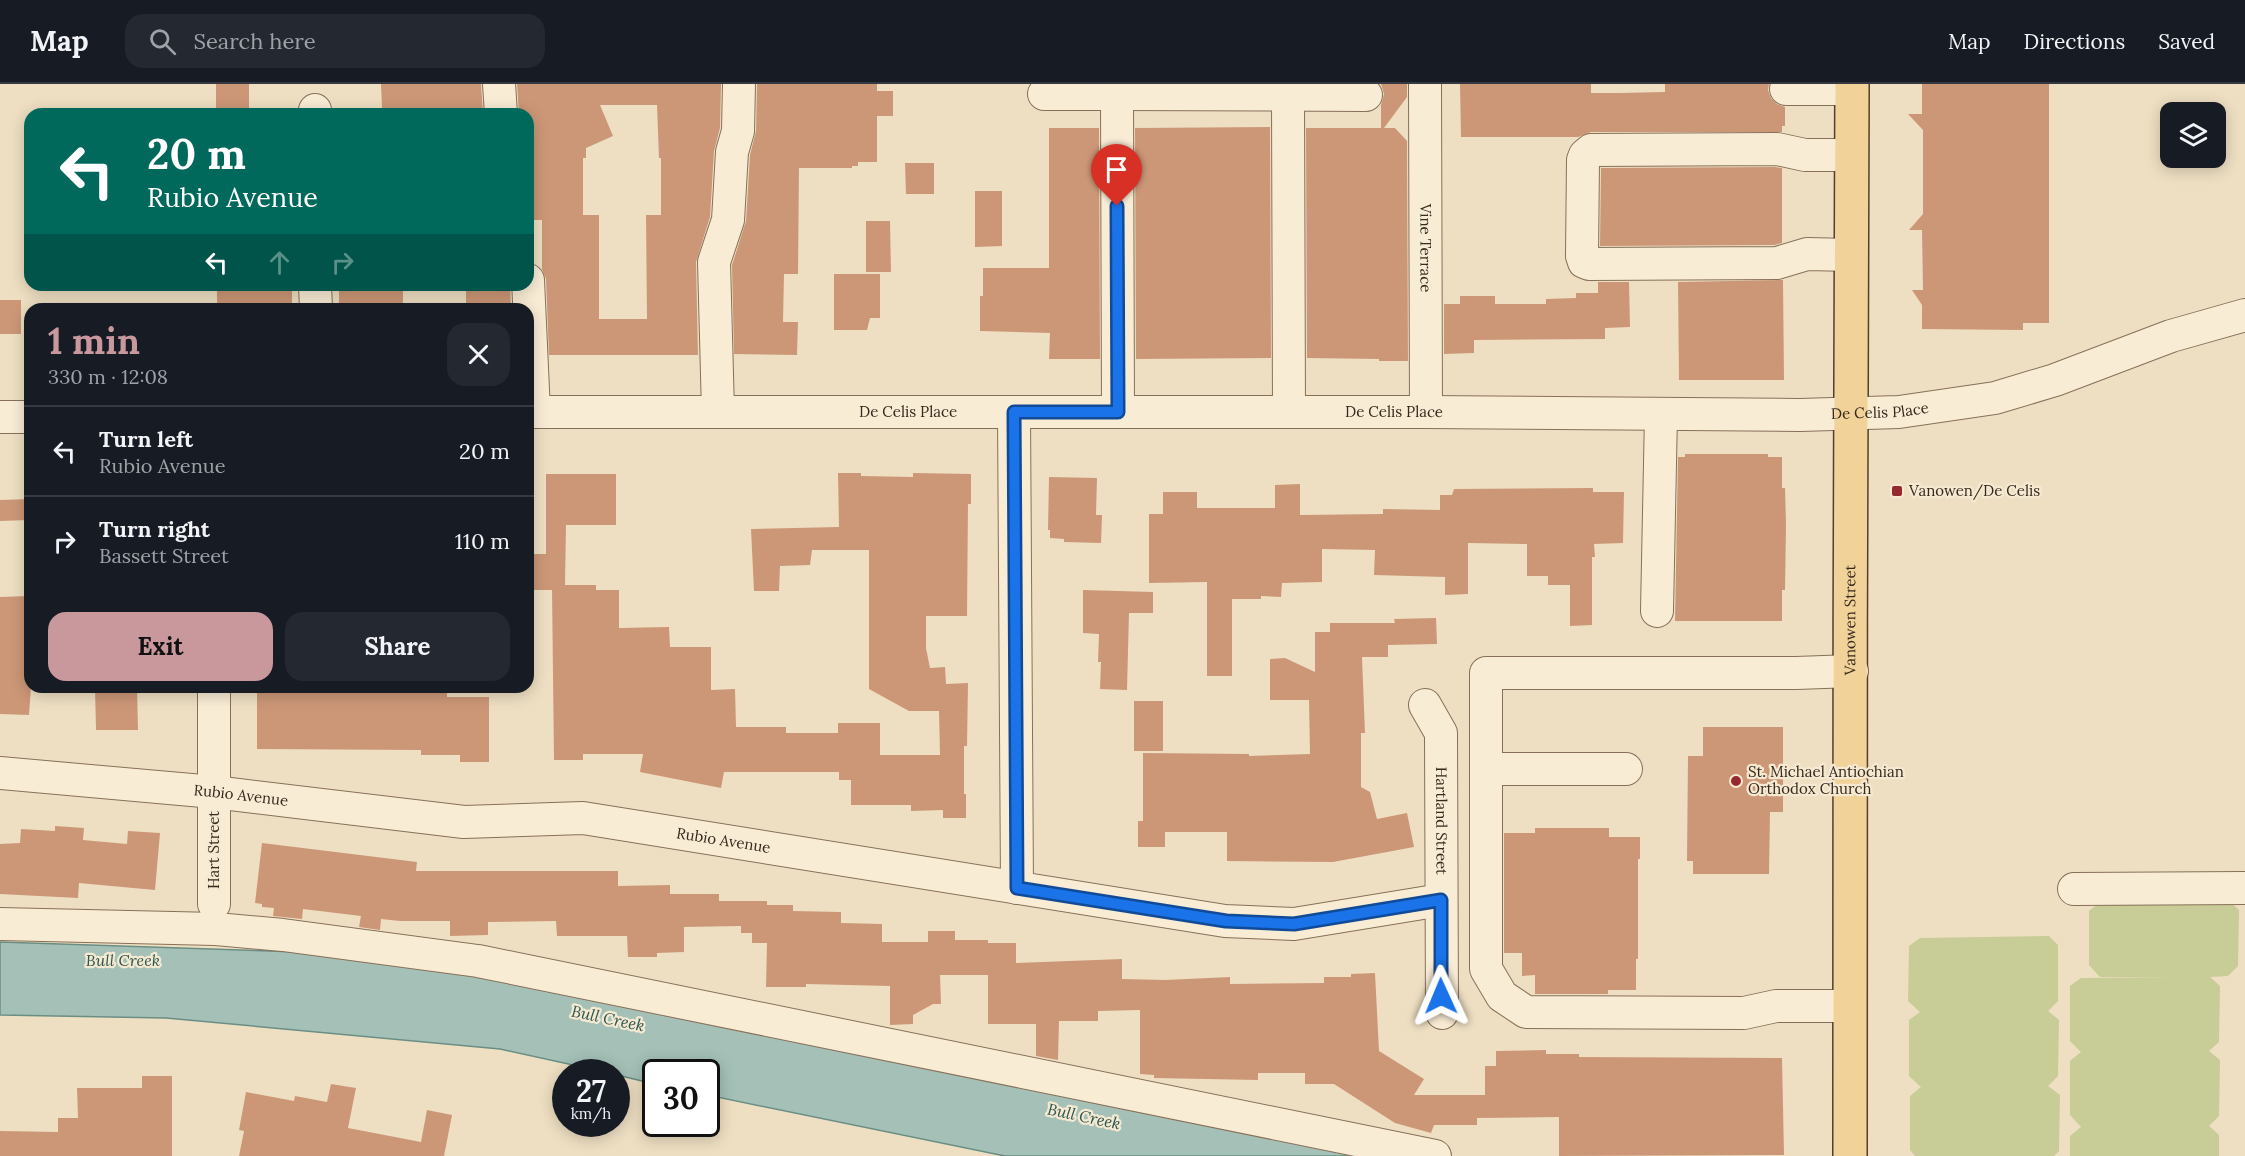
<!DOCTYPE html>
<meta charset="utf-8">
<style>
:root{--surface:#171b24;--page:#242831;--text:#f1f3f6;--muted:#9ea1a6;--line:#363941;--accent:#c8989c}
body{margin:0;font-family:Lora,serif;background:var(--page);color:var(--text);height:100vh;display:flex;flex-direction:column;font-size:22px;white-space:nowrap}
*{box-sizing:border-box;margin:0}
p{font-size:20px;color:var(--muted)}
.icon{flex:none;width:33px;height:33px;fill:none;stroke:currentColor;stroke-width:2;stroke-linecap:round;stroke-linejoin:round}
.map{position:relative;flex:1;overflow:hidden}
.panel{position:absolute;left:24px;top:219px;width:510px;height:390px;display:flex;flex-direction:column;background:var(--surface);border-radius:18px;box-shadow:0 3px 15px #0003}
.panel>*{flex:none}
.guide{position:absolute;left:24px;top:24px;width:510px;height:183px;border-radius:18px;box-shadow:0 3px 15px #0003;background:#00695c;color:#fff;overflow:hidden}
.fabs{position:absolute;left:2160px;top:18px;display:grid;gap:12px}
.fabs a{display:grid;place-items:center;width:66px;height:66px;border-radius:12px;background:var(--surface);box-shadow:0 3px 15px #0003;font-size:30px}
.speed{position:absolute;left:552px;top:975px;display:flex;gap:12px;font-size:30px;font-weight:700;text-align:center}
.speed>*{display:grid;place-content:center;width:78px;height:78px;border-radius:50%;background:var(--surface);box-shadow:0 3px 15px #0003;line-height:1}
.speed small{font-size:15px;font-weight:400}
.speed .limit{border:3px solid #111;border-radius:9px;background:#fff;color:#111}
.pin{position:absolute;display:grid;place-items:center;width:51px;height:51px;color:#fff;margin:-62px -26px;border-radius:50% 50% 50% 0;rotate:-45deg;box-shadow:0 0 6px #0007}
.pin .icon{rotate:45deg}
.me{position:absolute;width:66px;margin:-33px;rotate:359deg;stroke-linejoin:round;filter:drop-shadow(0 0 4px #0008)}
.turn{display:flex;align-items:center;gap:21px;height:126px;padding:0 24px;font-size:27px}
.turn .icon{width:78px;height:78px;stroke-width:2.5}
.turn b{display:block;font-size:42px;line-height:51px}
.lanes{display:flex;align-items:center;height:57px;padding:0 24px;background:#0003;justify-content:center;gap:30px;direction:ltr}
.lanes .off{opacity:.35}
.round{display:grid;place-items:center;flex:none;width:63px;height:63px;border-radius:18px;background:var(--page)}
.head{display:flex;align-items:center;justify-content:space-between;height:102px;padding:0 24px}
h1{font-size:36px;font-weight:800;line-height:45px;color:var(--accent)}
.cta{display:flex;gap:12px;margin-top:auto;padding:12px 24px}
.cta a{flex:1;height:69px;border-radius:18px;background:var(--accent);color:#111;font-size:24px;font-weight:800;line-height:69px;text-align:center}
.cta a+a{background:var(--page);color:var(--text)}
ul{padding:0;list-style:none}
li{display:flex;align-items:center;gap:18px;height:90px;padding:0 24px;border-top:2px solid var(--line)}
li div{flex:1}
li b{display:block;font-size:22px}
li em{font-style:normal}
header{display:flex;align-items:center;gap:36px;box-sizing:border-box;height:84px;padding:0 30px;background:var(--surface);border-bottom:2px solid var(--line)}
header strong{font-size:28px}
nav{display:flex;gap:33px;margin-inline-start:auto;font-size:21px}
.search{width:420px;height:54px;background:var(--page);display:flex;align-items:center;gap:15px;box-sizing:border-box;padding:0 21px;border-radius:18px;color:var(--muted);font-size:22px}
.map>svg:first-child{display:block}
.green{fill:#c8cc96}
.water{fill:#a4c0b7;stroke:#6b8e84;stroke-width:1.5}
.building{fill:#cc9777;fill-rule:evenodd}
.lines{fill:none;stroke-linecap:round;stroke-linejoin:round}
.minor-casing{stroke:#877059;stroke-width:34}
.major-casing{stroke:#553e2d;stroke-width:36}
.minor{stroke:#f9ecd5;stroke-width:32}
.major{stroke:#f1d299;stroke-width:33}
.route-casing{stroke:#114b97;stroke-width:15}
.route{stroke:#1a73e8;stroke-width:10}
.poi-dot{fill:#96292f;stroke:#f5e9d1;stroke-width:2}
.labels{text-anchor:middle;stroke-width:4.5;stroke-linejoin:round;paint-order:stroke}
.street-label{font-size:15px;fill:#37291d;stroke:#f5e9d1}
.poi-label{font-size:15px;fill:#37291d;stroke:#f5e9d1;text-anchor:start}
.water-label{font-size:16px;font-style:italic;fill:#2c5752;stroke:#f5e9d1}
</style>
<header>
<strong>Map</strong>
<div class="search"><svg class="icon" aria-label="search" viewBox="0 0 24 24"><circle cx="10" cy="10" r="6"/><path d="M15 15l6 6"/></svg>Search here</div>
<nav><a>Map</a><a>Directions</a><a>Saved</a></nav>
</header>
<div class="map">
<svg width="2245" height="1072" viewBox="0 0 2245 1072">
<rect width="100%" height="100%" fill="#eedfc2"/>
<!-- green -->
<g class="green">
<polygon points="2229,817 2239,826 2238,882 2228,892 2210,893 2220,902 2219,958 2209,967 2220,976 2219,1032 2209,1042 2219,1051 2219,1072 2070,1072 2070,1052 2081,1043 2070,1031 2070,977 2081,968 2070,957 2070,902 2081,894 2175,893 2100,893 2089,881 2089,827 2100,818"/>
<polygon points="2049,852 2058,861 2058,917 2048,927 2059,936 2058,992 2048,1002 2060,1011 2059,1067 2054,1072 1915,1072 1910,1066 1910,1012 1921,1003 1909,992 1909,936 1920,928 1908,917 1909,862 1920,854"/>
</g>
<!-- water -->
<polygon class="water" points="0,858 357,870 650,925 1392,1072 1005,1072 707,1011 706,988 656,988 655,1000 617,991 616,988 605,988 500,965 166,934 0,931"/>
<!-- building -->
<g class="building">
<polygon points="216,0 249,0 249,24 245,24 245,30 216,30"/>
<polygon points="381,0 481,0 483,30 386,30 386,24 382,24"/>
<path d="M517,0H721L720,44L714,67L710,133L696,178L698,271H549L546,195L542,185V136H528V30H519ZM600,21H657L659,74H661V131H646L647,235H599V131H583V74H586V64L613,52Z"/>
<polygon points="757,0 877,0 877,7 893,7 893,32 877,32 877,78 858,78 858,82 852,82 852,84 799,84 798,190 784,190 783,238 798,238 797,271 734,270 732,181 746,137 750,71 756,47"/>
<polygon points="1381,0 1407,0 1407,13 1384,44 1395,44 1407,57 1408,277 1379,277 1379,275 1307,274 1306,44 1381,44 1381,21 1384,10"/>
<polygon points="1460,0 1591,0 1591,9 1620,9 1665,8 1665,0 1769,0 1768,6 1771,14 1777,20 1785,23 1785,42 1782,42 1782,48 1591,48 1578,53 1461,53"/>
<polygon points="1922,0 2049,0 2049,239 2023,239 2023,246 1922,245 1922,221 1912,206 1923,206 1922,146 1909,146 1923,130 1923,46 1908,30 1922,30"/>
<polygon points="1270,43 1271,274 1136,275 1135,44"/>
<polygon points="1049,44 1099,44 1100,275 1049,275 1050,249 980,247 980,212 983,212 983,184 1049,184"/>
<polygon points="905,79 934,79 934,110 906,110"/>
<polygon points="1775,83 1782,84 1782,159 1774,161 1600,162 1601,84"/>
<polygon points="975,107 1002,107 1002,162 975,163"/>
<polygon points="866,137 890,137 891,188 866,188"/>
<polygon points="834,190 880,190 880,234 870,234 867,246 834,246"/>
<polygon points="1783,196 1784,296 1679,296 1678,198"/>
<polygon points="1598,198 1629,198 1630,243 1605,244 1605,255 1474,256 1474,269 1444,270 1444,220 1460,220 1460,212 1495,212 1495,220 1546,220 1546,215 1576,214 1576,209 1598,209"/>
<rect x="217" y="201" width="75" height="24"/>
<rect x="339" y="201" width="64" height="24"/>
<polygon points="466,201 510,201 511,225 466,225"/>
<rect x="0" y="216" width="21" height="34"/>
<polygon points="1685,370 1768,370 1768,373 1782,373 1782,404 1785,404 1786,441 1785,506 1782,506 1782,537 1675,537 1678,373 1685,373"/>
<polygon points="838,389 861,389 861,392 913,393 913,389 971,390 971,420 968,420 967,532 926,532 926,564 930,584 945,583 946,600 968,599 967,662 964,662 964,710 966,710 966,734 943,734 943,726 911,727 911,721 851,721 851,696 839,696 839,688 724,688 721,704 640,688 643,670 583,670 583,676 554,676 552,506 528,506 528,479 532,479 532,470 546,470 546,390 616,390 616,441 566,441 565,501 596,501 596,506 619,506 619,544 669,543 670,563 711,563 711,606 735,605 736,643 786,643 786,649 838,649 838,639 880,639 880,671 940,671 939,627 909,627 869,605 869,466 812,466 810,481 780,482 779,507 754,507 751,445 839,443"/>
<polygon points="1049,393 1097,394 1096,431 1102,431 1101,459 1064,458 1064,455 1050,454 1050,446 1048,446"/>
<polygon points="1300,400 1300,431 1383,430 1383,425 1440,426 1440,411 1452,411 1454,405 1593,404 1593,408 1624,408 1623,459 1594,460 1595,473 1592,473 1592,541 1570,542 1570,501 1548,501 1548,492 1527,492 1527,460 1468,459 1468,510 1445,511 1445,493 1374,491 1375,466 1322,465 1322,498 1282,499 1281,513 1261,512 1261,515 1232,515 1232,592 1207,592 1207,498 1149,499 1149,430 1163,430 1163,408 1197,408 1197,424 1275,424 1275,401"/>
<polygon points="30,415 30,436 0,437 0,416"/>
<polygon points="1083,506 1153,508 1153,529 1129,529 1127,606 1100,605 1101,578 1098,578 1099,550 1083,549"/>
<polygon points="29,512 31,603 29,631 0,630 0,513"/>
<polygon points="1436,534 1437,560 1388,561 1388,573 1362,573 1365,649 1361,649 1361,703 1370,708 1377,735 1407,729 1414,763 1333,778 1227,777 1227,748 1165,748 1165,763 1138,763 1138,737 1143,737 1143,669 1249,670 1249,672 1310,670 1309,616 1270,616 1270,575 1285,574 1315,588 1315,548 1330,548 1330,539 1395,539 1394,535"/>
<polygon points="95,603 137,603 138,646 96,646"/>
<polygon points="346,603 368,603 368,606 447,604 447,613 489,613 489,678 460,678 460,671 421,671 421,666 257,665 257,605 346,605"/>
<rect x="1134" y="617" width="29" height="50"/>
<polygon points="1703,643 1783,643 1783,728 1770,728 1769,790 1693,790 1693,777 1687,777 1688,672 1703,672"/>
<polygon points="55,742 84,744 83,756 127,760 128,747 160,749 155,806 79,799 78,814 0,810 0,760 20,759 21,745 55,747"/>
<polygon points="1535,744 1609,744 1609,753 1640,753 1640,775 1638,775 1638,875 1636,875 1636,906 1608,906 1608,910 1535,910 1535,891 1522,892 1522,869 1504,869 1504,749 1535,749"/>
<polygon points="262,759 417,778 416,787 618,787 618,802 670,801 670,810 719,810 719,817 767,817 767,821 793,821 793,827 841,828 841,839 882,840 882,858 928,858 928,847 955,847 955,856 988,856 988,859 1016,859 1016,879 1122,875 1122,895 1165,896 1230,893 1230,900 1324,899 1324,893 1351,893 1351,890 1375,889 1379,967 1424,995 1414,1011 1485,1011 1485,982 1496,982 1496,967 1546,966 1546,970 1579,970 1579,973 1782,974 1784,1071 1559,1072 1559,1033 1477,1034 1477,1041 1434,1041 1431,1049 1395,1039 1334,1000 1305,1000 1305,989 1258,989 1258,996 1154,994 1154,991 1140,990 1140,926 1098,927 1098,937 1059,937 1058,976 1036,972 1036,940 988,940 988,891 940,891 941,920 933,920 913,931 913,940 890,941 890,902 806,900 806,903 766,903 767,859 752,859 752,849 741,849 741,842 684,843 684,868 657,869 657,873 628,873 627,852 557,852 556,837 488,838 488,851 450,852 450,837 400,837 381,835 380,846 359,843 361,832 303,825 302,835 273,832 274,824 262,823 262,820 255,819"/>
<polygon points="142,992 172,992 172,1072 0,1072 0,1047 58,1048 58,1034 78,1034 77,1004 142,1004"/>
<polygon points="331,1000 356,1004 348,1044 421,1058 427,1026 452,1031 444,1072 239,1072 244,1047 239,1046 246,1008 294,1017 295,1012 327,1018"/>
</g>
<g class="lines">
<defs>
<g id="minor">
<polyline points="499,0 501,30"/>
<path id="s1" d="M1425,0L1426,328"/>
<polyline points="1786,5 1852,5"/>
<polyline points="1044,10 1117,10 1118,328"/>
<polyline points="1117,10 1366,11"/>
<polyline points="1288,11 1289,328"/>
<polyline points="315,26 315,30"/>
<polyline points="1851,171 1807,170 1777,179 1589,180 1584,178 1582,172 1583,76 1585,71 1591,66 1777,65 1805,71 1852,71"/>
<polyline points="528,196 534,328"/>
<polyline points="315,201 316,225"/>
<path id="s2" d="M528,328H1426L1800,331L1899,328L1995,314L2055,296L2171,252L2245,231"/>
<polyline points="718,328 714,178 728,136 732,68 738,47 739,0"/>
<polyline points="1014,328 1017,804"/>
<polyline points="0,333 30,333"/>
<polyline points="1657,527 1661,330"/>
<polyline points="214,603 214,820"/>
<path id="s3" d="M1425,621L1441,649L1442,929"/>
<polyline points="1486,685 1626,685"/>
<path id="s4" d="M0,689L214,708L464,738L583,734L1225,837L1294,840L1441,816"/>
<polyline points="2074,805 2245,804"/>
<polyline points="0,840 216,845 283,851 478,877 1435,1072"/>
<polyline points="1850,922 1776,922 1744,929 1526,928 1502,912 1486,885 1486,589 1796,589 1852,587"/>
</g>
<g id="major">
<path id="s5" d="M1850,1072C1850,715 1850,357 1852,0"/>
</g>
</defs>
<!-- minor casing -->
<use href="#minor" class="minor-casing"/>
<!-- major casing -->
<use href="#major" class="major-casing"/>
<!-- minor -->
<use href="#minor" class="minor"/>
<!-- major -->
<use href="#major" class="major"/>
</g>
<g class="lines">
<defs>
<polyline id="route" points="1117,122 1118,328 1014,328 1017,804 1226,837 1294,840 1441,816 1441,912"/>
</defs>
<!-- route casing -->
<use href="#route" class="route-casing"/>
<!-- route -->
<use href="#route" class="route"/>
</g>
<!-- markers -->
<g class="poi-dot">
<rect x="1891" y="401" width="12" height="12" rx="3"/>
<circle cx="1736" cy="697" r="6"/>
</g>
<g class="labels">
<!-- street labels -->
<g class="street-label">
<text dy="5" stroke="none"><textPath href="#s1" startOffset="164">Vine Terrace</textPath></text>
<text dy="5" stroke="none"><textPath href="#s2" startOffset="1352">De Celis Place</textPath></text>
<text dy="5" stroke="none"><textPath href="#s2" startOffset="380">De Celis Place</textPath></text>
<text dy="5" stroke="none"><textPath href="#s2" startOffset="866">De Celis Place</textPath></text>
<text dy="5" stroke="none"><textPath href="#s5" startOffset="536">Vanowen Street</textPath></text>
<text dy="5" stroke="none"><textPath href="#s4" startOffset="242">Rubio Avenue</textPath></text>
<text dy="5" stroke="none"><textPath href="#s3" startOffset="120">Hartland Street</textPath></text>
<text dy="5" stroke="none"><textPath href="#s4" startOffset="728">Rubio Avenue</textPath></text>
<text transform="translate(214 766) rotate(-90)" y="5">Hart Street</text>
</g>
<!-- poi labels -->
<g class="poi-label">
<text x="1909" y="412">Vanowen/De Celis</text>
<text x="1748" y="693">St. Michael Antiochian<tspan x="1748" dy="17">Orthodox Church</tspan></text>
</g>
<!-- water labels -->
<g class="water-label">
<text x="123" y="882">Bull Creek</text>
<text transform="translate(608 934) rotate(12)" y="6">Bull Creek</text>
<text transform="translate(1084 1032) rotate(12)" y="6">Bull Creek</text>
</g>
</g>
</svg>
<div class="fabs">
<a><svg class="icon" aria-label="layers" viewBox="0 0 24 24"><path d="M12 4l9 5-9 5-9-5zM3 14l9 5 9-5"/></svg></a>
</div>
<div class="speed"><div>27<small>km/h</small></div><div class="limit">30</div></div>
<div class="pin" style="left:1117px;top:122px;background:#d93025"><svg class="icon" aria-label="arrive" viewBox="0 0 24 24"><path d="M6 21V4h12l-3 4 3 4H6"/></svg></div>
<svg class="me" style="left:1441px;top:912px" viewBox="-20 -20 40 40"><path d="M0-17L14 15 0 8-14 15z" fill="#1a73e8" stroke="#fff" stroke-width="4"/></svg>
<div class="guide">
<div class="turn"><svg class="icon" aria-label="left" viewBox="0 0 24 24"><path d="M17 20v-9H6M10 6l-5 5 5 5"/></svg><div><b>20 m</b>Rubio Avenue</div></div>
<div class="lanes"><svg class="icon" aria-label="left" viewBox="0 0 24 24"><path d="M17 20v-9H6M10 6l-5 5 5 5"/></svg><svg class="icon off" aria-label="ahead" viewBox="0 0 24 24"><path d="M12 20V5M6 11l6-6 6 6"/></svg><svg class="icon off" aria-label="right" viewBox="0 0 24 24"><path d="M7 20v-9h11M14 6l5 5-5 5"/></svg></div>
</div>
<section class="panel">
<div class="head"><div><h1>1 min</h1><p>330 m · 12:08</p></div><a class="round"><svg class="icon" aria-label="close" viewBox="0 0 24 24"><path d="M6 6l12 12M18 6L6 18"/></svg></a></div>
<ul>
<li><svg class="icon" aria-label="left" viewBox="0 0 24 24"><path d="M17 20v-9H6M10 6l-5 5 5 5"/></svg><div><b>Turn left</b><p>Rubio Avenue</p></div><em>20 m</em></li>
<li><svg class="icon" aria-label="right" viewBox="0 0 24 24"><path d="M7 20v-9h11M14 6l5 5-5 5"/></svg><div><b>Turn right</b><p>Bassett Street</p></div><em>110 m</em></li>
</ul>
<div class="cta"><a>Exit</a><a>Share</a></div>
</section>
</div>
